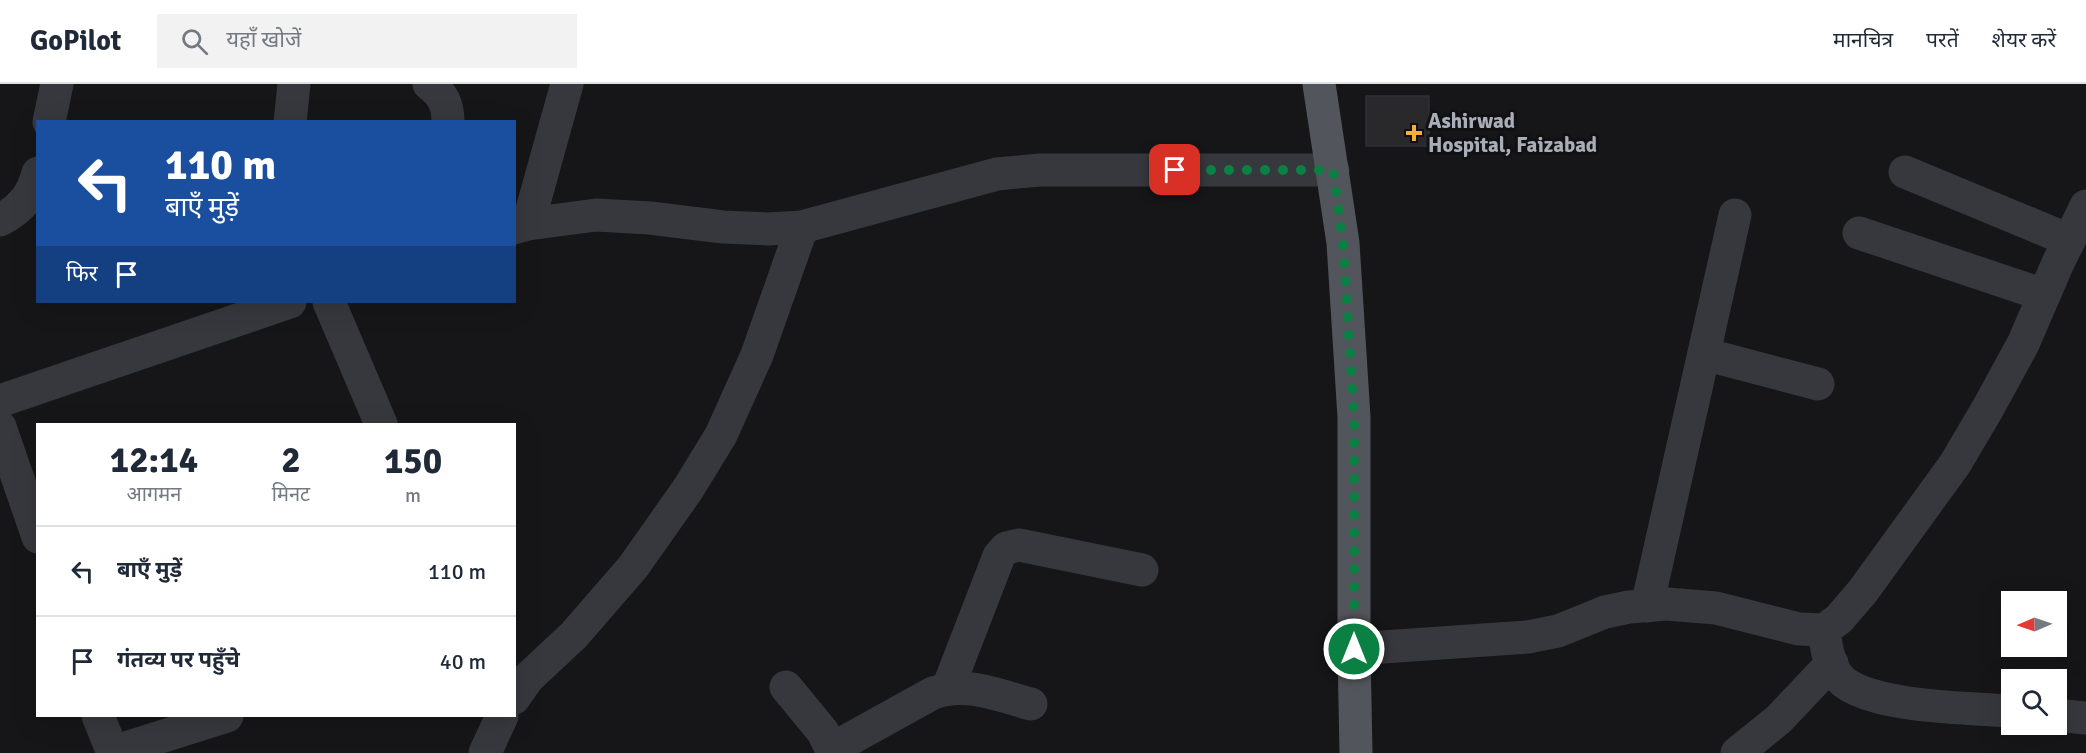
<!DOCTYPE html>
<html lang="hi">
<meta charset="utf-8">
<style>
:root{--surface:#fff;--page:#f2f2f3;--text:#1f2937;--muted:#747a83;--line:#e0e1e3}
body{margin:0;font-family:Signika,"Noto Sans Devanagari",sans-serif;background:var(--page);color:var(--text);height:100vh;display:flex;flex-direction:column;font-size:22px;white-space:nowrap}
*{box-sizing:border-box;margin:0}
p{font-size:20px;color:var(--muted)}
.icon{flex:none;width:33px;height:33px;fill:none;stroke:currentColor;stroke-width:2;stroke-linecap:round;stroke-linejoin:round}
.map{position:relative;flex:1;overflow:hidden}
.panel{position:absolute;left:36px;top:339px;width:480px;height:294px;display:flex;flex-direction:column;background:var(--surface);border-radius:0px;box-shadow:0 6px 24px #0002}
.panel>*{flex:none}
.hud{position:absolute;left:36px;top:36px;width:480px;height:183px;border-radius:0px;box-shadow:0 6px 24px #0002;background:#1a4fa0;color:#fff;overflow:hidden}
.needle{width:39px;rotate:268deg}
.buttons{position:absolute;left:2001px;top:507px;display:grid;gap:12px}
.buttons a{display:grid;place-items:center;width:66px;height:66px;border-radius:0px;background:var(--surface);box-shadow:0 6px 24px #0002;font-size:30px}
.pin{position:absolute;display:grid;place-items:center;width:51px;height:51px;color:#fff;margin:-26px;border-radius:12px;box-shadow:0 3px 9px #0006}
.me{position:absolute;width:66px;margin:-33px;rotate:0deg;stroke-linejoin:round;filter:drop-shadow(0 0 4px #0008)}
.turn{display:flex;align-items:center;gap:21px;height:126px;padding:0 30px;font-size:27px}
.turn .icon{width:78px;height:78px;stroke-width:2.5}
.turn b{display:block;font-size:42px;line-height:51px}
.then{display:flex;align-items:center;height:57px;padding:0 30px;background:#0003;gap:12px;font-size:22px}
.eta{display:flex;justify-content:space-evenly;align-items:center;height:102px;text-align:center}
.eta b{font-size:36px;font-weight:700;line-height:42px}
ul{padding:0;list-style:none}
li{display:flex;align-items:center;gap:18px;height:90px;padding:0 30px;border-top:2px solid var(--line)}
li div{flex:1}
li b{display:block;font-size:22px}
li em{font-style:normal}
header{display:flex;align-items:center;gap:36px;box-sizing:border-box;height:84px;padding:0 30px;background:var(--surface);border-bottom:2px solid var(--line)}
header strong{font-size:28px}
nav{display:flex;gap:33px;margin-inline-start:auto;font-size:21px}
.search{width:420px;height:54px;background:var(--page);display:flex;align-items:center;gap:15px;box-sizing:border-box;padding:0 21px;border-radius:0px;color:var(--muted);font-size:22px}
.map>svg:first-child{display:block}
.building{fill:#29292c;stroke:#303034;stroke-width:1.5}
.lines{fill:none;stroke-linecap:round;stroke-linejoin:round}
.minor{stroke:#37383d;stroke-width:33}
.major{stroke:#53555c;stroke-width:33}
.route{stroke:#0b8043;stroke-width:10;stroke-dasharray:0 18}
.poi-dot{fill:#f2b134;stroke:#111113;stroke-width:2}
.labels{text-anchor:middle;stroke-width:6;stroke-linejoin:round;paint-order:stroke}
.poi-label{font-size:21px;font-weight:bold;fill:#a8adb8;stroke:#111113;text-anchor:start}
</style>
<header>
<strong>GoPilot</strong>
<div class="search"><svg class="icon" aria-label="search" viewBox="0 0 24 24"><circle cx="10" cy="10" r="6"/><path d="M15 15l6 6"/></svg>यहाँ खोजें</div>
<nav><a>मानचित्र</a><a>परतें</a><a>शेयर करें</a></nav>
</header>
<div class="map">
<svg width="2086" height="669" viewBox="0 0 2086 669">
<rect width="100%" height="100%" fill="#161618"/>
<!-- building -->
<rect class="building" x="1366" y="12" width="63" height="50"/>
<g class="lines">
<!-- minor -->
<g class="minor">
<path d="M429,0C443,10 448,21 448,38"/>
<polyline points="49,38 57,0"/>
<polyline points="290,38 294,0"/>
<polyline points="1905,88 2069,156"/>
<path d="M0,136C21,125 32,112 38,89"/>
<polyline points="528,140 567,0"/>
<polyline points="514,144 528,140 596,131 650,134 723,143 768,145 802,143 997,90 1040,86 1333,86"/>
<polyline points="1859,149 2044,211"/>
<polyline points="329,218 381,340"/>
<polyline points="1704,270 1818,300"/>
<polyline points="0,317 290,218"/>
<polyline points="0,343 38,453"/>
<polyline points="1647,522 1735,131"/>
<path d="M1824,546C1826,561 1828,578 1837,591C1860,624 1972,624 2012,627"/>
<polyline points="1354,565 1528,553 1558,547 1605,528 1629,523 1667,520 1716,524 1799,545 1824,546 1839,535 1863,507 1955,380 1988,324 2023,260 2058,179 2086,122"/>
<polyline points="786,603 823,648 833,669"/>
<polyline points="948,604 999,472 1006,464 1019,461 1142,486"/>
<polyline points="514,614 528,594 574,551 633,483 688,405 721,351 757,271 802,143"/>
<polyline points="2056,631 2086,634"/>
<polyline points="98,632 113,669"/>
<path d="M832,665L933,609C966,597 997,611 1031,620"/>
<polyline points="113,668 227,632"/>
<polyline points="485,669 502,632"/>
<polyline points="1737,669 1779,635 1832,579"/>
</g>
<!-- major -->
<polyline class="major" points="1319,0 1343,159 1354,333 1354,565 1356,669"/>
</g>
<g class="lines">
<!-- route -->
<polyline class="route" points="1175,86 1333,86 1343,159 1354,333 1354,565"/>
</g>
<!-- markers -->
<path class="poi-dot" d="M1411 40h6v6h6v6h-6v6h-6v-6h-6v-6h6z"/>
<g class="labels">
<!-- poi labels -->
<g class="poi-label">
<text x="1428" y="44">Ashirwad<tspan x="1428" dy="24">Hospital, Faizabad</tspan></text>
</g>
</g>
</svg>
<div class="buttons">
<a><svg class="needle" viewBox="-14 -14 28 28"><path d="M0-13l5 13h-10z" fill="#e53935"/><path d="M0 13l5-13h-10z" fill="#747a83"/></svg></a>
<a><svg class="icon" aria-label="search" viewBox="0 0 24 24"><circle cx="10" cy="10" r="6"/><path d="M15 15l6 6"/></svg></a>
</div>
<div class="pin" style="left:1175px;top:86px;background:#d93025"><svg class="icon" aria-label="arrive" viewBox="0 0 24 24"><path d="M6 21V4h12l-3 4 3 4H6"/></svg></div>
<svg class="me" style="left:1354px;top:565px" viewBox="-20 -20 40 40"><circle r="17" fill="#0b8043" stroke="#fff" stroke-width="3"/><path d="M0-11L8 9 0 5-8 9z" fill="#fff"/></svg>
<div class="hud">
<div class="turn"><svg class="icon" aria-label="left" viewBox="0 0 24 24"><path d="M17 20v-9H6M10 6l-5 5 5 5"/></svg><div><b>110 m</b>बाएँ मुड़ें</div></div>
<div class="then">फिर<svg class="icon" aria-label="arrive" viewBox="0 0 24 24"><path d="M6 21V4h12l-3 4 3 4H6"/></svg></div>
</div>
<section class="panel">
<div class="eta">
<div><b>12:14</b><p>आगमन</p></div>
<div><b>2</b><p>मिनट</p></div>
<div><b>150</b><p>m</p></div>
</div>
<ul>
<li><svg class="icon" aria-label="left" viewBox="0 0 24 24"><path d="M17 20v-9H6M10 6l-5 5 5 5"/></svg><div><b>बाएँ मुड़ें</b></div><em>110 m</em></li>
<li><svg class="icon" aria-label="arrive" viewBox="0 0 24 24"><path d="M6 21V4h12l-3 4 3 4H6"/></svg><div><b>गंतव्य पर पहुँचे</b></div><em>40 m</em></li>
</ul>
</section>
</div>
